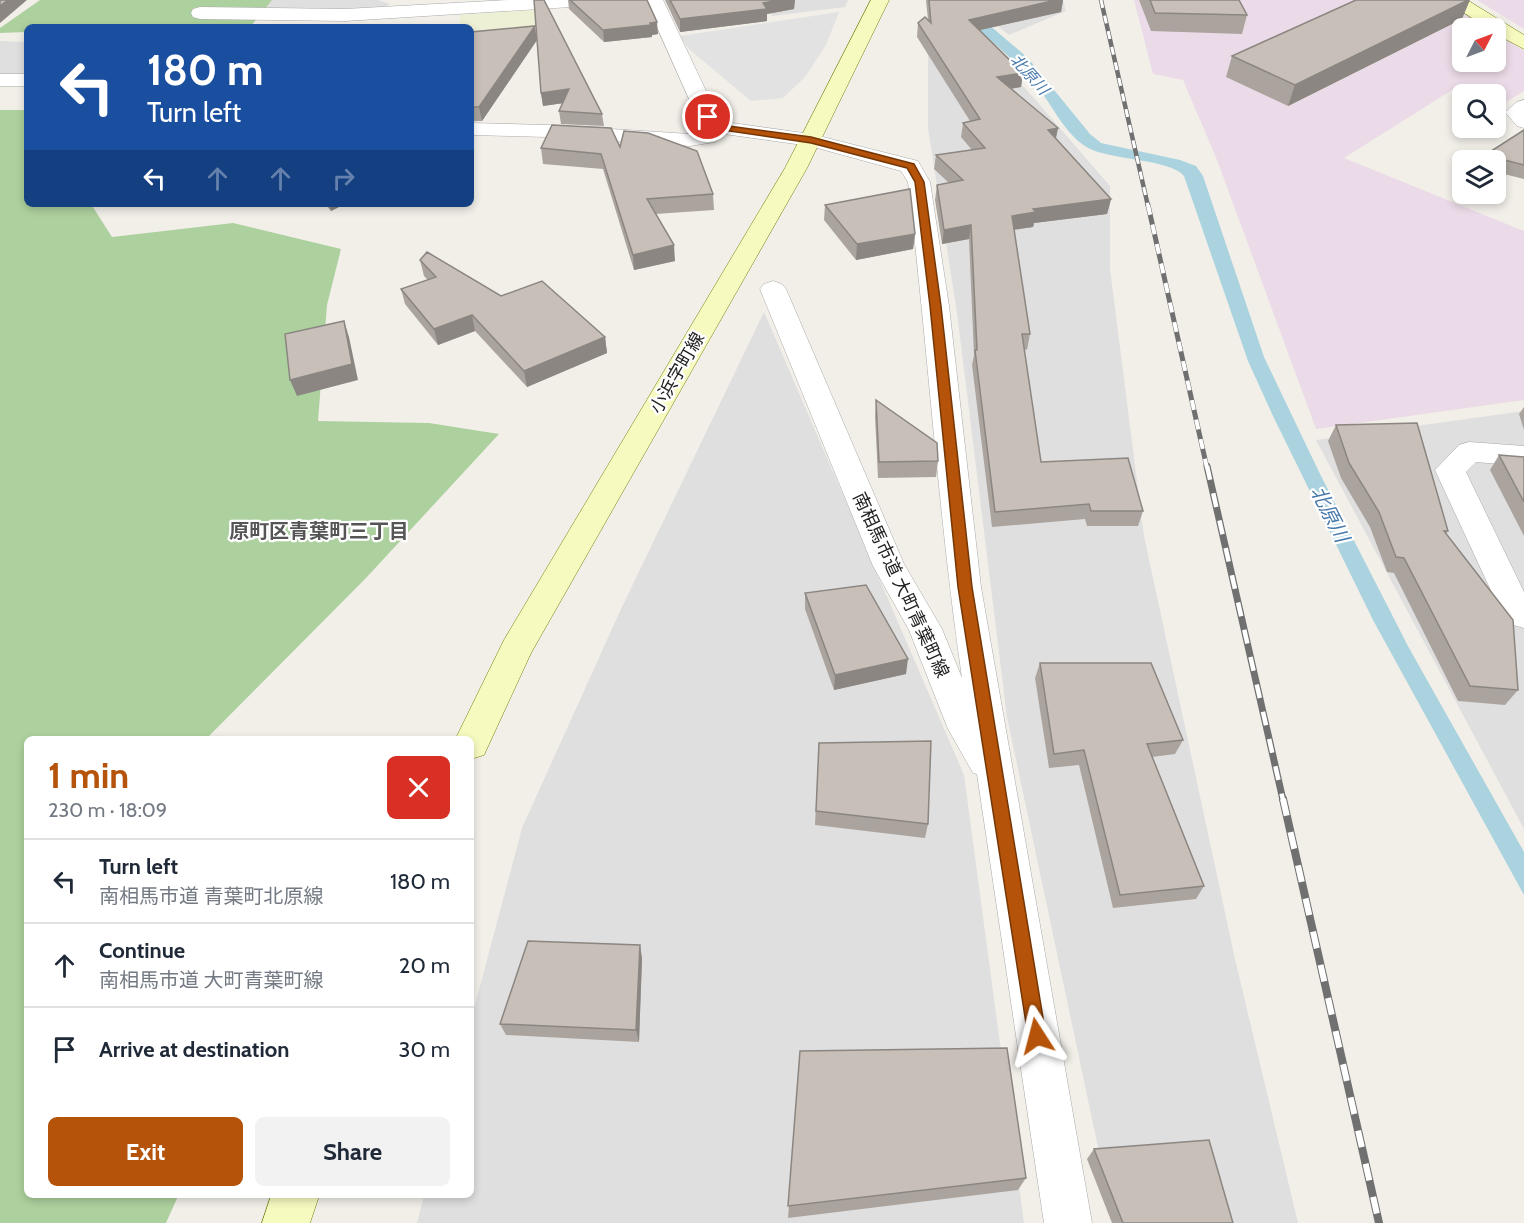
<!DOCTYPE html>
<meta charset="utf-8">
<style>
:root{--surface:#fff;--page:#f2f2f3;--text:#1f2937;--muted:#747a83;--line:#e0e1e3;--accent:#b45309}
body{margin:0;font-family:Cabin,"Noto Sans JP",sans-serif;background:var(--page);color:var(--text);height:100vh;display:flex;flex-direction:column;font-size:22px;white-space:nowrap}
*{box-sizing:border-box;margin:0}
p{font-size:20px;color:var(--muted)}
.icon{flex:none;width:33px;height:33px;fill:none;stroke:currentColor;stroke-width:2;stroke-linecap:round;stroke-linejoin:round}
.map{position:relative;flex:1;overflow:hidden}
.side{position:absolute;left:24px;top:736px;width:450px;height:462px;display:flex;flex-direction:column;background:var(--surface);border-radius:9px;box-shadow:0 3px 9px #0003}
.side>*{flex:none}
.guide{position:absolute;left:24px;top:24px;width:450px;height:183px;border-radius:9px;box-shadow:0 3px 9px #0003;background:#1a4fa0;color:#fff;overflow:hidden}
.needle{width:39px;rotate:48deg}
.tools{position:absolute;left:1452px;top:18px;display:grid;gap:12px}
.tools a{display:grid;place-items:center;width:54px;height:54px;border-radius:9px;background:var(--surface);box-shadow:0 3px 9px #0003;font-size:30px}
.pin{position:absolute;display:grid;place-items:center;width:51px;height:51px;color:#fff;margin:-26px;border:3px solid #fff;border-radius:50%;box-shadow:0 2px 6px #0007}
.me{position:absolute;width:66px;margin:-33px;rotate:351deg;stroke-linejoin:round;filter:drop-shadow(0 0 4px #0008)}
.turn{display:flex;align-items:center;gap:21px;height:126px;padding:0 24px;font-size:27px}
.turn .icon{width:78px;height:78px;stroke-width:2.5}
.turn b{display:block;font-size:42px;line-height:51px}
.lanes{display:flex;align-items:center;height:57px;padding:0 24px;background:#0003;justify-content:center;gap:30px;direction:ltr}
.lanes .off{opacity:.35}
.round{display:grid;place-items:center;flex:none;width:63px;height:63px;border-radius:9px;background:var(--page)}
.overview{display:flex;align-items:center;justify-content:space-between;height:102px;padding:0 24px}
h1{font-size:36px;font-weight:800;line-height:45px;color:var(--accent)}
.action{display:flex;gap:12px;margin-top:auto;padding:12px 24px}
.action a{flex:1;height:69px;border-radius:9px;background:var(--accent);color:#fff;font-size:24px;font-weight:800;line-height:69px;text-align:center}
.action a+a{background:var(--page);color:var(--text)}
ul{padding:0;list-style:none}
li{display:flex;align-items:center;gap:18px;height:84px;padding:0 24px;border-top:2px solid var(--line)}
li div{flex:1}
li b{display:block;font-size:22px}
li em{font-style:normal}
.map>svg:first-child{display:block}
.residential{fill:#e0dfdf}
.industrial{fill:#ebdbe8}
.farmland{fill:#eef0d5}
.forest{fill:#add19e}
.parking{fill:#e2e2e2}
.water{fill:#aad3df}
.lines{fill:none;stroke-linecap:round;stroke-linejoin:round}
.street-casing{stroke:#a9a9a9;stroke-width:1}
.secondary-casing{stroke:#707d05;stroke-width:1}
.street{fill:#fff;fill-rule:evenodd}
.secondary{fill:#f7fabf;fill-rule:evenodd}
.rail-far3-casing{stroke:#707070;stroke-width:4.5}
.rail-far2-casing{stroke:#707070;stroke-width:5}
.rail-far1-casing{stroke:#707070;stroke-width:7}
.rail-casing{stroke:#707070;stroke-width:8}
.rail-far3{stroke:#fff;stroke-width:3;stroke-dasharray:8;stroke-linecap:butt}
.rail-far2{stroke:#fff;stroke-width:4;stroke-dasharray:10;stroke-linecap:butt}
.rail-far1{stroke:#fff;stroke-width:4.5;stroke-dasharray:14;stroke-linecap:butt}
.rail{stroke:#fff;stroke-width:6;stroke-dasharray:17;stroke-linecap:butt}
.wall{fill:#aba49e}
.shaded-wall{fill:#8b8681}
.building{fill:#c7bfb8;stroke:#8b8681;stroke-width:1.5}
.route{fill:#b45309;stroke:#753606;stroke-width:1.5}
.labels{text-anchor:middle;stroke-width:4.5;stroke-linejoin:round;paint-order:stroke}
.far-water-label{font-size:16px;font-style:italic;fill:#4a7aab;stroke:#fff}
.street-label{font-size:18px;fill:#222;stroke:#fff}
.water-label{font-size:20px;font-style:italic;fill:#4a7aab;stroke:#fff}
.neighbourhood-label{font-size:20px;font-weight:bold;fill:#555;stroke:#fff}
</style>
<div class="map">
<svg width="1524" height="1223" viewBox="0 0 1524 1223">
<rect width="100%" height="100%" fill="#f2efe9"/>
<!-- residential -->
<g class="residential">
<polygon points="268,0 378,0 390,4 376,12 326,12 251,7"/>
<polygon points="767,0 848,0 845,7 772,16"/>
<polygon points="928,0 931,0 1026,89 1110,186 1110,269 1144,536 1235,959 1298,1223 1114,1223 1007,717 957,313 928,128"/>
<polygon points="964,0 1063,0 1066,11 1009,35"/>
<polygon points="0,41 27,42 27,75 0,75"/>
<polygon points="764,312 964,775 1024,1223 417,1223 424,1196 471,1196 471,1020 522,828 621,609"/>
<polygon points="1524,411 1524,829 1316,440"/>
</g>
<!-- industrial -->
<g class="industrial">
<polygon points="1134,0 1443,0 1490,28 1462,28 1462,62 1496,62 1496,32 1524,51 1524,91 1498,107 1496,106 1496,94 1465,94 1452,90 1344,158 1524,231 1524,400 1316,429 1217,160 1183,80 1153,74"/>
<polygon points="1477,0 1524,0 1524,29"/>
</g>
<!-- farmland -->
<polygon class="farmland" points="549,8 554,33 471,41 471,27 460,27 460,15"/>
<!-- forest -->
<g class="forest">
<polygon points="40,0 272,0 251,26 27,27 27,32 0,33 0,28"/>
<polygon points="0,110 27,110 27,204 91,204 112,237 233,223 341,249 327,305 318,421 429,423 499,434 366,578 206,739 27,740 27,1196 178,1196 166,1223 0,1223"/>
</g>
<!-- parking -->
<polygon class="parking" points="839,12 826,45 805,77 783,98 751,101 689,49 680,36"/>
<!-- water -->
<path class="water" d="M988,24L1028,58L1090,134L1101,143L1180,160L1196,166L1203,176L1264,357L1321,476L1409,648L1524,852V895L1373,620L1273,416L1248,361L1184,176C1171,159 1110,160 1088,148C1065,135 1052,104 1035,84C1018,63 996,45 975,27Z"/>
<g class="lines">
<defs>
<g id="street">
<polygon points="508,0 612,0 609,4 603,5 345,21 200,19 193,17 191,13 193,9 200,7 345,9"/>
<path d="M645,0H663L717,114L725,122L811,134L918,161L930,182L949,306L981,587L1092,1223H1044L977,774L973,773L948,729L909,630L873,566L760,289L764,284L773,281L782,284L786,289L904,564L942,629L962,678C938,514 928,347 908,182L901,171L810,146L724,134L715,142L690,146L548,137L471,135V123L548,125L690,134L700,132L706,127L697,117Z"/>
<rect x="0" y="74" width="27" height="12"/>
<polygon points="1524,100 1524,128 1517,126 1505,112 1517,102"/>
<polygon points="1469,442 1524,446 1524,466 1476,462 1466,472 1524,592 1524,628 1506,623 1435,470 1459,445"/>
</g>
<g id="secondary">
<polygon points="871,0 889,0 807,168 531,653 484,755 471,759 471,740 455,740 504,640 785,168"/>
<polygon points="1445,0 1467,0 1524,35 1524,49 1496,34 1496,28 1487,28"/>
<polygon points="271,1196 319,1196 310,1223 262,1223"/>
</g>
</defs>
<!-- street casing -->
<use href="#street" class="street-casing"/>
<!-- secondary casing -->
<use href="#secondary" class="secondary-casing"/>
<!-- street -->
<use href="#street" class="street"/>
<!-- secondary -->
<use href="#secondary" class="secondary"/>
<defs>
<polyline id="rail-far3" points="1101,0 1148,206"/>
<polyline id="rail-far2" points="1148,205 1207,468"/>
<polyline id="rail-far1" points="1207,466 1283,800"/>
<polyline id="rail" points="1283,799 1379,1223"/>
</defs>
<!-- rail-far3 casing -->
<use href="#rail-far3" class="rail-far3-casing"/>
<!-- rail-far2 casing -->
<use href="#rail-far2" class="rail-far2-casing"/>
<!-- rail-far1 casing -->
<use href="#rail-far1" class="rail-far1-casing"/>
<!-- rail casing -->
<use href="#rail" class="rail-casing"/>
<!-- rail-far3 -->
<use href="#rail-far3" class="rail-far3"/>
<!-- rail-far2 -->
<use href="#rail-far2" class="rail-far2"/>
<!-- rail-far1 -->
<use href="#rail-far1" class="rail-far1"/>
<!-- rail -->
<use href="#rail" class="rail"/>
</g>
<!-- wall -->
<g class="wall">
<polygon points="568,0 647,0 658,34 652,35 652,37 604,42 569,9"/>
<polygon points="665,0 795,0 794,9 767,14 767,21 680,32"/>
<polygon points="926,0 1063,0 1061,12 980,30 1023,73 1021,87 1011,89 1058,128 1056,138 1111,199 1107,214 1034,223 1033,227 1014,230 1030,334 1027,350 1024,349 1041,462 1143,511 1138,526 1087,526 1085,519 992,527 972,365 974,355 969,239 942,244 935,200 937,185 949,183 934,169 936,155 972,150 961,137 963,123 970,121 917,37 918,23 928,20"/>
<polygon points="1139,0 1239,0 1247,15 1242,34 1151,31"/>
<polygon points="1462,19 1288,106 1226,77 1232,56"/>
<polygon points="471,32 537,40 482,121 471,121"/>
<polygon points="541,93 602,114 604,126 561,124 559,111 563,103 543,106"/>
<polygon points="1524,130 1524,179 1496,172 1496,160 1483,160 1485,155"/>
<polygon points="620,147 713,194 714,210 655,214 675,261 634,270 603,169 543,164 541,148"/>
<polygon points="325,204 345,204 331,211"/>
<polygon points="825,205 915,234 913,249 856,260 824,220"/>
<polygon points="420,260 501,296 605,337 607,353 527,387 475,331 438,345 405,304 401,289 428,280 424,276"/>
<polygon points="876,400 938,461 936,477 878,478 875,416"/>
<polygon points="1524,407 1524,430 1519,414"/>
<polygon points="1336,425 1448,531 1446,534 1518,690 1505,705 1458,701 1394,573 1387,572 1370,527 1341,478 1328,441"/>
<polygon points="1499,455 1524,457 1524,536 1490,470"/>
<polygon points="805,593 906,674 834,690 805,609"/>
<polygon points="1040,663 1183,740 1175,754 1152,757 1204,886 1196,899 1113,908 1079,765 1049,768 1035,678"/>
<polygon points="819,743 928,824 925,838 815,825"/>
<polygon points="642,958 639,1042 506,1035 500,1024"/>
<polygon points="800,1051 1026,1178 1018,1190 788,1218"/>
<polygon points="1094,1149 1233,1223 1112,1223 1087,1159"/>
</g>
<!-- shaded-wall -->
<g class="shaded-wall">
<polygon points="8,0 27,0 0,23 0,6"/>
<polygon points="779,0 795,0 794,9 767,14 767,21 680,32 680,19"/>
<polygon points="1056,0 1063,0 1061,12 967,33 969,20"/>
<polygon points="1468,0 1470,0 1462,19 1288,106 1295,85"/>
<polygon points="657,22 658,34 652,35 652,37 604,42 603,30"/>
<polygon points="535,26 537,40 482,121 479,107"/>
<polygon points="1023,73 1021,87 995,91 997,77"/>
<polygon points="569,89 571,102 543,106 541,93"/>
<polygon points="1058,128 1055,142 1048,130"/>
<polygon points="1111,199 1107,214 1034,223 1033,227 1010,230 1012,216 1033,209"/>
<polygon points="329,204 345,204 331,211"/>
<polygon points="971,225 969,239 942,244 944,230"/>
<polygon points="915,234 913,249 856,260 857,244"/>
<polygon points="674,245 675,261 634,270 633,255"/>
<polygon points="472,315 475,331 438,345 434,329"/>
<polygon points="344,321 349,337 358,380 297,396 290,380"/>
<polygon points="605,337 607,353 527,387 524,371"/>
<polygon points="908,659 906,674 834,690 835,675"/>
<polygon points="640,945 642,958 639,1042 636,1030"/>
</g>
<!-- building -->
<g class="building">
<polygon points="0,0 8,0 0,6"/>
<polygon points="534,0 544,0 602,114 559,111 569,89 541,93"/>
<polygon points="570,0 647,0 657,22 650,23 651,25 603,30"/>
<polygon points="670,0 779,0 763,3 767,9 680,19"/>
<polygon points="929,0 1056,0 969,20 1023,73 997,77 1058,128 1048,130 1111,199 1033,209 1036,212 1012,216 1030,334 1022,334 1041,462 1128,458 1143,511 1091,511 1089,504 995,512 975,350 977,350 971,225 944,230 937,185 963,180 936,155 985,148 963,123 980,119 918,23 925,17 931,23"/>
<polygon points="1150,0 1239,0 1247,15 1155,13"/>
<polygon points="1356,0 1468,0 1295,85 1232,56"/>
<polygon points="535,26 479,107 471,107 471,32"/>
<polygon points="552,125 611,128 620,147 624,131 648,133 697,151 713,194 647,199 674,245 633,255 601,154 541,148"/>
<polygon points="1524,130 1524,165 1485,155"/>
<polygon points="910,189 915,234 857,244 825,205"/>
<polygon points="427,252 501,296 542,281 605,337 524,371 472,315 434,329 401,289 436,277 420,260"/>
<polygon points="344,321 352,364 290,380 285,334"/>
<polygon points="876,400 937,443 938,461 879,462"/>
<polygon points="1417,423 1448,531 1444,531 1513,620 1518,690 1470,686 1404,558 1396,557 1379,512 1349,463 1336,425"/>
<polygon points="1499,455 1524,457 1524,502"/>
<polygon points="866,585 908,659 835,675 805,593"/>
<polygon points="1040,663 1151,663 1183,740 1147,744 1204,886 1120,895 1084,750 1054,754"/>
<polygon points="931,741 928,824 816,811 819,743"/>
<polygon points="528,941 640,945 636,1030 500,1024"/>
<polygon points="1007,1048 1026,1178 788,1206 800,1051"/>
<polygon points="1209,1140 1233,1223 1123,1223 1094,1149"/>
</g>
<!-- route -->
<polygon class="route" points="705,115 712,115 721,125 811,137 914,164 924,182 941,306 972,587 1046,1036 1044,1042 1037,1045 1031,1042 1028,1036 958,587 930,306 915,182 907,168 811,143 716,129 705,119"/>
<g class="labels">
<!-- far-water labels -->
<g class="far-water-label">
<text transform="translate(1030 74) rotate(48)" y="6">北原川</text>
</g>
<!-- street labels -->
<g class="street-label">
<text transform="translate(677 373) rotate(-60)" y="6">小浜字町線</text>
<text transform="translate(901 585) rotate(65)" y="6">南相馬市道 大町青葉町線</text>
</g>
<!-- water labels -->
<g class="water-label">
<text transform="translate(1330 514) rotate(63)" y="7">北原川</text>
</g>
<!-- neighbourhood labels -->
<g class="neighbourhood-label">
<text x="319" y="538">原町区青葉町三丁目</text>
</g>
</g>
</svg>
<div class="tools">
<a><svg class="needle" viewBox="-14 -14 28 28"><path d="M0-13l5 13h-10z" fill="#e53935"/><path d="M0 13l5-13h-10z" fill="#747a83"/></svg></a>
<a><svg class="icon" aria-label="search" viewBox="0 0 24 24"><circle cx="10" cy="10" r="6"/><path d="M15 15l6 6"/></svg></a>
<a><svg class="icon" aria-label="layers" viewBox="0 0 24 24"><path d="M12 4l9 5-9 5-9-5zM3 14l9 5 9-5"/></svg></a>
</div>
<div class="pin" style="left:708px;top:117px;background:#d93025"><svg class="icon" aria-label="arrive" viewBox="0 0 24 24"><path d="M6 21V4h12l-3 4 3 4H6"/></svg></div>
<svg class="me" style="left:1037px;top:1036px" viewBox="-20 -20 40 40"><path d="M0-17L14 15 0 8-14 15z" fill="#b45309" stroke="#fff" stroke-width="4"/></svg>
<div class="guide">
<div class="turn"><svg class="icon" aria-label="left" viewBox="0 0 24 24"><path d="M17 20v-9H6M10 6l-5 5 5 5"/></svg><div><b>180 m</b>Turn left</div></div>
<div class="lanes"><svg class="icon" aria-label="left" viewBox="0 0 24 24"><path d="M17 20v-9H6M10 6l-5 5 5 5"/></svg><svg class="icon off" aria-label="ahead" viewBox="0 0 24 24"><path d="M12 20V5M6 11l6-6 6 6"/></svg><svg class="icon off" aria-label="ahead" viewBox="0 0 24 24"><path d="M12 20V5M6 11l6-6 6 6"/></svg><svg class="icon off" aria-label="right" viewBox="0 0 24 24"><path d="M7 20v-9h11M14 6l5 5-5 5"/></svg></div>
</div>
<section class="side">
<div class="overview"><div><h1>1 min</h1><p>230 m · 18:09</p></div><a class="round" style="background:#d93025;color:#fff"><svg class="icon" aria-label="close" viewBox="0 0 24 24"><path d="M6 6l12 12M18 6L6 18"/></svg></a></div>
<ul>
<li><svg class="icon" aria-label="left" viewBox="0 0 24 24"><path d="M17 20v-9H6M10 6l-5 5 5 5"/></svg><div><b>Turn left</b><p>南相馬市道 青葉町北原線</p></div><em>180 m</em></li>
<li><svg class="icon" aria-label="ahead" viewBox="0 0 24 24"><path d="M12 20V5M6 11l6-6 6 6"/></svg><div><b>Continue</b><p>南相馬市道 大町青葉町線</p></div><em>20 m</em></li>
<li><svg class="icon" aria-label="arrive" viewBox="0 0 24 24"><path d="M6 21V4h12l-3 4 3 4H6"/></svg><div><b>Arrive at destination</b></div><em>30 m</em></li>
</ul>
<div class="action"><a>Exit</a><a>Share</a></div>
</section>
</div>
